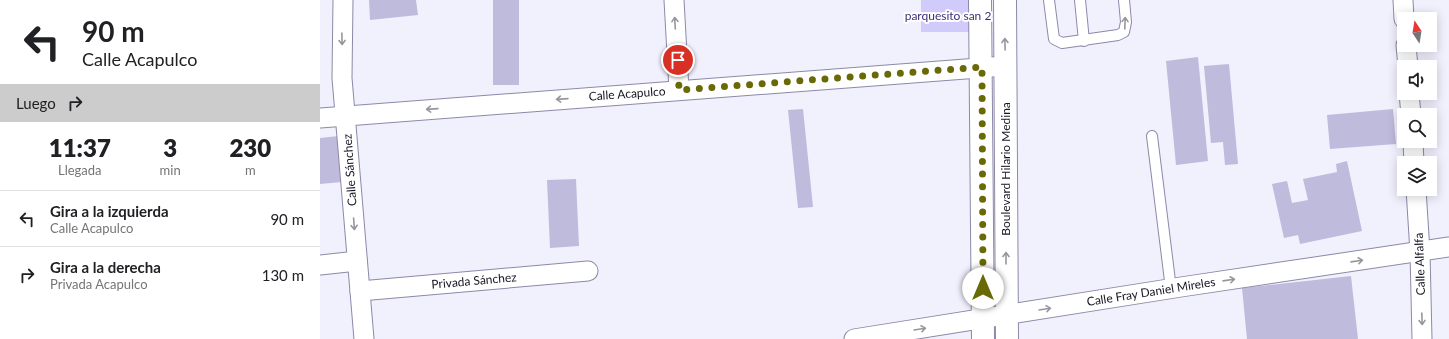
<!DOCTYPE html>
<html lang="es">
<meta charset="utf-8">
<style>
:root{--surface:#fff;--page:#f2f2f2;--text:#202124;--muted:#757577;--line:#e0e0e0}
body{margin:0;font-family:Lato,sans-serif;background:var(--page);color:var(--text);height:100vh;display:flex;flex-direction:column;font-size:15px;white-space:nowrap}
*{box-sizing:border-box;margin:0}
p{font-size:13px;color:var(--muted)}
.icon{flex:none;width:22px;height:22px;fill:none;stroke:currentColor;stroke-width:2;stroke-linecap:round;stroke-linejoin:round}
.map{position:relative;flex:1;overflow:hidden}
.sheet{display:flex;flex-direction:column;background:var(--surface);width:320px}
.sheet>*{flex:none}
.hud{background:#fff;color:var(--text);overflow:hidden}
.needle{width:26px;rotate:348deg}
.tools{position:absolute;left:1077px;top:12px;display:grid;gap:8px}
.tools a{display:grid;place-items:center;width:40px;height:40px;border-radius:0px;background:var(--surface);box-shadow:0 2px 10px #0003;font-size:20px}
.pin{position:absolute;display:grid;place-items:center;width:34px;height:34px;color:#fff;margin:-17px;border:2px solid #fff;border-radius:50%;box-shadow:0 1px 4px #0007}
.me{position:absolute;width:44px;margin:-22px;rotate:0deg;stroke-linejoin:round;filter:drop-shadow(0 0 3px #0008)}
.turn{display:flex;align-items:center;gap:14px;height:84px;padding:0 16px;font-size:18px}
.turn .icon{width:52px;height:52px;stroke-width:2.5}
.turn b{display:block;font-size:28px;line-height:34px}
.then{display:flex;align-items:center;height:38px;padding:0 16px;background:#0003;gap:8px;font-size:15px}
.eta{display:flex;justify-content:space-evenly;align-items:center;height:68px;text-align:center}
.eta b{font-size:24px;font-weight:800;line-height:28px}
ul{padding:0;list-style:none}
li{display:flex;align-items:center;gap:12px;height:56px;padding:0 16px;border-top:1px solid var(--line)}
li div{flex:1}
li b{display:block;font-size:15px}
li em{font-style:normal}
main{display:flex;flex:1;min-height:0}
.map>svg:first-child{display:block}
.green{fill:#d0cbfb}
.building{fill:#bebbdc}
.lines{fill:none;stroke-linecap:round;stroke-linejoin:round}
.service-casing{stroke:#8c89a8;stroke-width:12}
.minor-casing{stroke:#8c89a8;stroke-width:21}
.secondary-casing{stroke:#8c89a8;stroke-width:24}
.service{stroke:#fff;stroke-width:10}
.minor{stroke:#fff;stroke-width:19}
.secondary{stroke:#fff;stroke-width:22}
.oneway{stroke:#97969c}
.route{stroke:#696905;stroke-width:7;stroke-dasharray:0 12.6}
.labels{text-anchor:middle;stroke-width:4;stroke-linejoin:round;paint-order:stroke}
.park-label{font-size:12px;fill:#402e79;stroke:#fff}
.street-label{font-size:12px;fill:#181622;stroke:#fff}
</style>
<main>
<section class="sheet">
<div class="hud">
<div class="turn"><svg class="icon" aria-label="left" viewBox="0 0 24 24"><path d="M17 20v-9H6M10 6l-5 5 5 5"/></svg><div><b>90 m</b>Calle Acapulco</div></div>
<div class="then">Luego<svg class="icon" aria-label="right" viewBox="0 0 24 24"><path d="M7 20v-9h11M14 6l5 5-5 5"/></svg></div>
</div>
<div class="eta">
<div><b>11:37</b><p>Llegada</p></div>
<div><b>3</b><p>min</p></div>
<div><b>230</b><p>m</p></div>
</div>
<ul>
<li><svg class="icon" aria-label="left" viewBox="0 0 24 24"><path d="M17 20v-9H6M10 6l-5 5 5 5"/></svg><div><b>Gira a la izquierda</b><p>Calle Acapulco</p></div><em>90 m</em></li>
<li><svg class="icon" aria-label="right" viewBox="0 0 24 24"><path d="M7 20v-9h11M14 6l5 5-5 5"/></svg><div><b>Gira a la derecha</b><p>Privada Acapulco</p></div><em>130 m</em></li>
</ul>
</section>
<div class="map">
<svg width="1129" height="339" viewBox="0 0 1129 339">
<rect width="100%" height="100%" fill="#f1f0fd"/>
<!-- green -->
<polygon class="green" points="601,0 655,0 654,32 601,32"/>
<!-- building -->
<g class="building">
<polygon points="49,0 96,0 98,15 50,20"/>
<rect x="173" y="0" width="26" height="85"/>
<polygon points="878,57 888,161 856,165 846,61"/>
<polygon points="909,64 918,164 905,165 903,142 891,143 884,66"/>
<polygon points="483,109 493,207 478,208 468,110"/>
<polygon points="1073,109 1076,144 1010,149 1007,115"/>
<polygon points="19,136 22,182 0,184 0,138"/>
<polygon points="1027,161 1042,231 980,244 978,235 964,238 952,184 967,181 972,203 988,200 983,179 1017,172 1016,164"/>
<polygon points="256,179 259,246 230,248 227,180"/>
<polygon points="1031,276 1038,339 927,339 922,288"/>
</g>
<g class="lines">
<defs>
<g id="service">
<polyline points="729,0 734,39 742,43 798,35 804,32 806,22 804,0"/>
<polyline points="760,0 764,41"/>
<polyline points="832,136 851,289"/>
</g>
<g id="minor">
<polyline points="23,0 22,78 44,339"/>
<polyline points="354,0 359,90"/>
<polyline points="1083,0 1084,19"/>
<polyline points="1086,45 1088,67"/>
<polyline points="1089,93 1091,115"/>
<polyline points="0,118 685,66"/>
<polyline points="1093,141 1094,163"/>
<polyline points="1096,189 1100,252 1102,339"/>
<polyline points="0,265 37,261"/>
<polyline points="40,291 268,271"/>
<polyline points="534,339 861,287 1129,247"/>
</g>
<g id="secondary">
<polyline points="660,0 663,339"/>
<polyline points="685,0 687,339"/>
</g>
</defs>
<!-- service casing -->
<use href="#service" class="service-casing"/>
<!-- minor casing -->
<use href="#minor" class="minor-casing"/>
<!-- secondary casing -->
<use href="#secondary" class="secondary-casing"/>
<!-- service -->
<use href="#service" class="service"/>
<!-- minor -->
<use href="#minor" class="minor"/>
<!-- secondary -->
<use href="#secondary" class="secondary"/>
</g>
<!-- one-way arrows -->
<defs><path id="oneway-shaft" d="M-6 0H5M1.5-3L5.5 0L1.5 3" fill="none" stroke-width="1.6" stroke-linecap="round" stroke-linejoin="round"/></defs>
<g class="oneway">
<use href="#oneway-shaft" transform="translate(355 23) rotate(-93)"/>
<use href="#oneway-shaft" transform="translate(805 23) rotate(-88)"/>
<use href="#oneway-shaft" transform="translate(22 39) rotate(89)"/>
<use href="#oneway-shaft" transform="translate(685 44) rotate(-91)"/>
<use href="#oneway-shaft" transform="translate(242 99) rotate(176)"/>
<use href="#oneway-shaft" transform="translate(112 109) rotate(176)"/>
<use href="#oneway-shaft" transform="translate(34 224) rotate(86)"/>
<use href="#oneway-shaft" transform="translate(686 258) rotate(-90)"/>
<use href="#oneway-shaft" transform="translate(1037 261) rotate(-8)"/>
<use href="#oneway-shaft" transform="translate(909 280) rotate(-8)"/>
<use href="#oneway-shaft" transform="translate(725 309) rotate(-9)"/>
<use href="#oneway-shaft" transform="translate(1102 319) rotate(88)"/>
<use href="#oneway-shaft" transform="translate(600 329) rotate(-9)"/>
</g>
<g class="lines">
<!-- route -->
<polyline class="route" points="358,60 359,90 662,67 663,288"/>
</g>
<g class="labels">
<!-- park labels -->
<g class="park-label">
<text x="628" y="20">parquesito san 2</text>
</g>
<!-- street labels -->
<g class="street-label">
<text transform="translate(307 94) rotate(-4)" y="4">Calle Acapulco</text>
<text transform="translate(686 169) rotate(-90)" y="4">Boulevard Hilario Medina</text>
<text transform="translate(30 170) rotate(-94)" y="4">Calle Sánchez</text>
<text transform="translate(1100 264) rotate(-92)" y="4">Calle Alfalfa</text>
<text transform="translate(154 281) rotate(-5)" y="4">Privada Sánchez</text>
<text transform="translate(831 292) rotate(-9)" y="4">Calle Fray Daniel Mireles</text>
</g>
</g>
</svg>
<div class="tools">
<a><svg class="needle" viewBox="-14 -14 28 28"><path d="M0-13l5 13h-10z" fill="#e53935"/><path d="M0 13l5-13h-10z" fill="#757577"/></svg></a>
<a><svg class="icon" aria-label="sound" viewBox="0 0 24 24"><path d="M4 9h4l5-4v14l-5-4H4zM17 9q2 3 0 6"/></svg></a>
<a><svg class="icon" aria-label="search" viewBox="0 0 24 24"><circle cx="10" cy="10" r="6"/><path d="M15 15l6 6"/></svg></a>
<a><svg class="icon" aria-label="layers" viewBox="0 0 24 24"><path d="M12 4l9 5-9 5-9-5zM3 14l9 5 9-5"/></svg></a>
</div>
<div class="pin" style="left:358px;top:60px;background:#d93025"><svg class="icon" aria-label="arrive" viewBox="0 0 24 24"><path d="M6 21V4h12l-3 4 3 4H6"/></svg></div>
<svg class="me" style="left:663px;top:288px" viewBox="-20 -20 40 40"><circle r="19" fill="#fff"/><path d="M0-13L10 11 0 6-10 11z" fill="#696905"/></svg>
</div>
</main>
